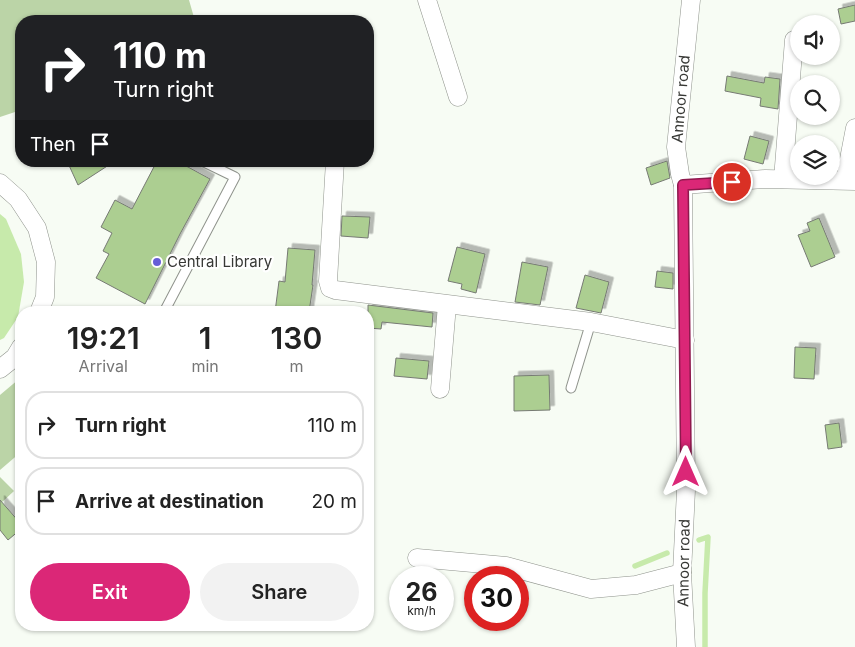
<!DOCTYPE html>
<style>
:root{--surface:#fff;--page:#f2f2f2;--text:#222;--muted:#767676;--line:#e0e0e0;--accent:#db2777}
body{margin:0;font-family:Inter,sans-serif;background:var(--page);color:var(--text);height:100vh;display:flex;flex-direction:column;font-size:19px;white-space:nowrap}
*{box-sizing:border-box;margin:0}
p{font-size:16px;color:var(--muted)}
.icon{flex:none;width:28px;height:28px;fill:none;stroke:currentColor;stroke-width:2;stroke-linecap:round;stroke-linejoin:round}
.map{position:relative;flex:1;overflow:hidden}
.panel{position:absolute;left:15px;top:306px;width:359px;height:325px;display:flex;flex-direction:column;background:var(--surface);border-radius:20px;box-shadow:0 1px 4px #0004}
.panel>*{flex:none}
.banner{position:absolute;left:15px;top:15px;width:359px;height:152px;border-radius:20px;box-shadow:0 1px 4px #0004;background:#202124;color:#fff;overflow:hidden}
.buttons{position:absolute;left:790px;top:15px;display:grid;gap:10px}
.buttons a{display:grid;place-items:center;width:50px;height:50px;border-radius:50%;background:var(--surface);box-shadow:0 1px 4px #0004;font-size:25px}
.speed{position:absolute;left:389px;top:566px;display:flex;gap:10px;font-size:25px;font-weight:700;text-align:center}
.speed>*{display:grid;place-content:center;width:65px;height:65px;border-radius:50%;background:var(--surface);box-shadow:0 1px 4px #0004;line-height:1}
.speed small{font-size:12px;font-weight:400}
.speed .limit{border:8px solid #d22;background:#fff;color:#111}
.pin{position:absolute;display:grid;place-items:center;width:42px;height:42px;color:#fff;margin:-21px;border:2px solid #fff;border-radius:50%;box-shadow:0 1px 5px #0007}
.me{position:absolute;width:55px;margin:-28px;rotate:0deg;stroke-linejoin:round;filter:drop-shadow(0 0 4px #0008)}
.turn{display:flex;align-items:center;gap:18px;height:105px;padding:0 15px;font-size:22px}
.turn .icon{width:65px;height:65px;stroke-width:2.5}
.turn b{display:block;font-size:35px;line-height:42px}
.then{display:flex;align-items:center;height:48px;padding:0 15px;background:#0003;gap:10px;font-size:19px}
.eta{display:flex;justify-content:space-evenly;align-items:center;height:85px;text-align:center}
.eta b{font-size:30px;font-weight:600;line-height:35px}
.cta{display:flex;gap:10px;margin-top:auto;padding:10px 15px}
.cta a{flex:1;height:58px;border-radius:30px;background:var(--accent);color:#fff;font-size:20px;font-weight:600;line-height:58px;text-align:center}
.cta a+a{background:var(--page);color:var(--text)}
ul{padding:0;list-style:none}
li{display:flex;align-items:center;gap:15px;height:68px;margin:0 10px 8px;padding:0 5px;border:2px solid var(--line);border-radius:20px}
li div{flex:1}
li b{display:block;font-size:19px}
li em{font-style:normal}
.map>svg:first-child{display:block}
.green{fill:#bbd4a7}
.water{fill:#c7eaab}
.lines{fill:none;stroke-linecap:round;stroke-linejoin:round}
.stream{stroke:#c7eaab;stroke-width:5.5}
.building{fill:#acce91;stroke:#767a73;filter:url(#shadow)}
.lane-casing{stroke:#8f938c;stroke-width:11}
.street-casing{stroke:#8f938c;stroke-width:19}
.lane{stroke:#fff;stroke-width:9}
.street{stroke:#fff;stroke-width:18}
.route-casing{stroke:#8e194d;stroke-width:12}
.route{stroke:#db2777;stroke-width:9}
.poi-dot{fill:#665ed7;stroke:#fff;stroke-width:2}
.labels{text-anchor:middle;stroke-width:4.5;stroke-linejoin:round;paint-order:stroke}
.street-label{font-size:15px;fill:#373835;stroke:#fff}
.poi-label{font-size:15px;fill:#373835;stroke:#fff;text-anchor:start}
</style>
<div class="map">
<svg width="855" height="647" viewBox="0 0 855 647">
<defs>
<filter id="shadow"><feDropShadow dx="4.5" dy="-4.5" stdDeviation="0" flood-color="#0004"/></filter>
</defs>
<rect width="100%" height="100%" fill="#f7fcf4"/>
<!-- green -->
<g class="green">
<polygon points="0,0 189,0 195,21 21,21 21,110 0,117"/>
<polygon points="19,379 21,381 21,452 0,470 0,395"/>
<polygon points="0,477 14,491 0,504"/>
</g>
<!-- water -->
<polygon class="water" points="0,214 6,219 21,254 24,282 18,317 4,338 0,340"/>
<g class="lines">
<!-- stream -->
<g class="stream">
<polyline points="699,540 708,537 705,593 705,647"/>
<polyline points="635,566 667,553"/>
</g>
</g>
<!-- building -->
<g class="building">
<polygon points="855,5 855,21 841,24 838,9"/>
<polygon points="727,76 764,83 765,77 780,79 778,109 760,106 761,98 725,91"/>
<polygon points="750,136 769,141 763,164 744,159"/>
<polygon points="67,161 115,161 78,185"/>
<polygon points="157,161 177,161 210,179 180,234 145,304 96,278 109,254 103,251 112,233 101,227 115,200 132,209"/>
<polygon points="667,161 670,178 651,185 646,168"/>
<polygon points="342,216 370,217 368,238 341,236"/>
<polygon points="819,218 835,257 811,267 798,235 810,231 807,223"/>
<polygon points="457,247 485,254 476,293 461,289 462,284 448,281"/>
<polygon points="288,248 315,250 312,285 313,285 309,312 275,312 279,281 285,282"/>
<polygon points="522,262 548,267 540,305 515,302"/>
<polygon points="657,271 673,273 673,289 655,287"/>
<polygon points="585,275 609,282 601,313 576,308"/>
<polygon points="368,305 433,313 432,327 382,322 381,329 368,328"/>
<polygon points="795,347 816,348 814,379 794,378"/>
<polygon points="396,358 429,361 427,379 394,376"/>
<polygon points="549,375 550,410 514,411 514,376"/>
<polygon points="839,423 842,447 828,449 825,425"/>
<polygon points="0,500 21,524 21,529 8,540 0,530"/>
</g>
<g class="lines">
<defs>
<g id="lane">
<polyline points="164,312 235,177 202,161"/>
<polyline points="571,388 591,322"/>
</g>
<g id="street">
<polyline points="427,0 458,97"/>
<polyline points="335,161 328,281 330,288 335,290 591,322 685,340"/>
<polyline points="783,179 794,40"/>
<polyline points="845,180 855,128"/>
<polyline points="0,183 18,199 37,228 46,262 45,297 39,312"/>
<polyline points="683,185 765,179 855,181"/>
<polyline points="0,369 15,357 21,347"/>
<polyline points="440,389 447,305"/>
<polyline points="417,558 506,566 591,589 636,585 682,573"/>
<polyline points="686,647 682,573 686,490 683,185 680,174 676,147 691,0"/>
</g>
</defs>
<!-- lane casing -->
<use href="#lane" class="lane-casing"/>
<!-- street casing -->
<use href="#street" class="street-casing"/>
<!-- lane -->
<use href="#lane" class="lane"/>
<!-- street -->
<use href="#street" class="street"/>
</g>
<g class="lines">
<defs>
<polyline id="route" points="686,472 683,185 732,182"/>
</defs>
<!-- route casing -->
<use href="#route" class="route-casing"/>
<!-- route -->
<use href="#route" class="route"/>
</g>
<!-- markers -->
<circle class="poi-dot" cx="157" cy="262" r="5"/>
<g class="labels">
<!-- street labels -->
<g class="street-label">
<text transform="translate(681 99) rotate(-85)" y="5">Annoor road</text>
<text transform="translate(684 563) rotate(-89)" y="5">Annoor road</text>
</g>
<!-- poi labels -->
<g class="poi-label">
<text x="167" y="267">Central Library</text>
</g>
</g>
</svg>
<div class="buttons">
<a><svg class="icon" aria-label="sound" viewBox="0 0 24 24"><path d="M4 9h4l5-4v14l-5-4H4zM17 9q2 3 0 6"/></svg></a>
<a><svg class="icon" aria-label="search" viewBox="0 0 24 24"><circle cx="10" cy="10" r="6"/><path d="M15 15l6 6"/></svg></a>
<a><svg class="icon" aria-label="layers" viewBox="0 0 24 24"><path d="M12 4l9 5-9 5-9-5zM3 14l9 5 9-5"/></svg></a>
</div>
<div class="speed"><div>26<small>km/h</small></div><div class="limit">30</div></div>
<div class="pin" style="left:732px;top:182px;background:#d93025"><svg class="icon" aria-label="arrive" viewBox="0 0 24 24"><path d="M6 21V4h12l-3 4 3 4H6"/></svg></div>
<svg class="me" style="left:686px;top:472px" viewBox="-20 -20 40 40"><path d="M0-17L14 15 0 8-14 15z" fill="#db2777" stroke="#fff" stroke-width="4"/></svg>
<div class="banner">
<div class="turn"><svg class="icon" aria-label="right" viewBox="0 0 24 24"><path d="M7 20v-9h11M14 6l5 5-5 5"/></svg><div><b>110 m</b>Turn right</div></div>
<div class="then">Then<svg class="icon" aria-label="arrive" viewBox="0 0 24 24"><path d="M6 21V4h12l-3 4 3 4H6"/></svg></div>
</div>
<section class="panel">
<div class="eta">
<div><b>19:21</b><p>Arrival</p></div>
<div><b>1</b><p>min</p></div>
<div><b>130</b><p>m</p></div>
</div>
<ul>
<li><svg class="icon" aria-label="right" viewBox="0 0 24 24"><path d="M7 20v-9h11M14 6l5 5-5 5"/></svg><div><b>Turn right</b></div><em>110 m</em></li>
<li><svg class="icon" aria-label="arrive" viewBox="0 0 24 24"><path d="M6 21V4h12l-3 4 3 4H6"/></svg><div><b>Arrive at destination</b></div><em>20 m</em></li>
</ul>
<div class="cta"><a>Exit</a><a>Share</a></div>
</section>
</div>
